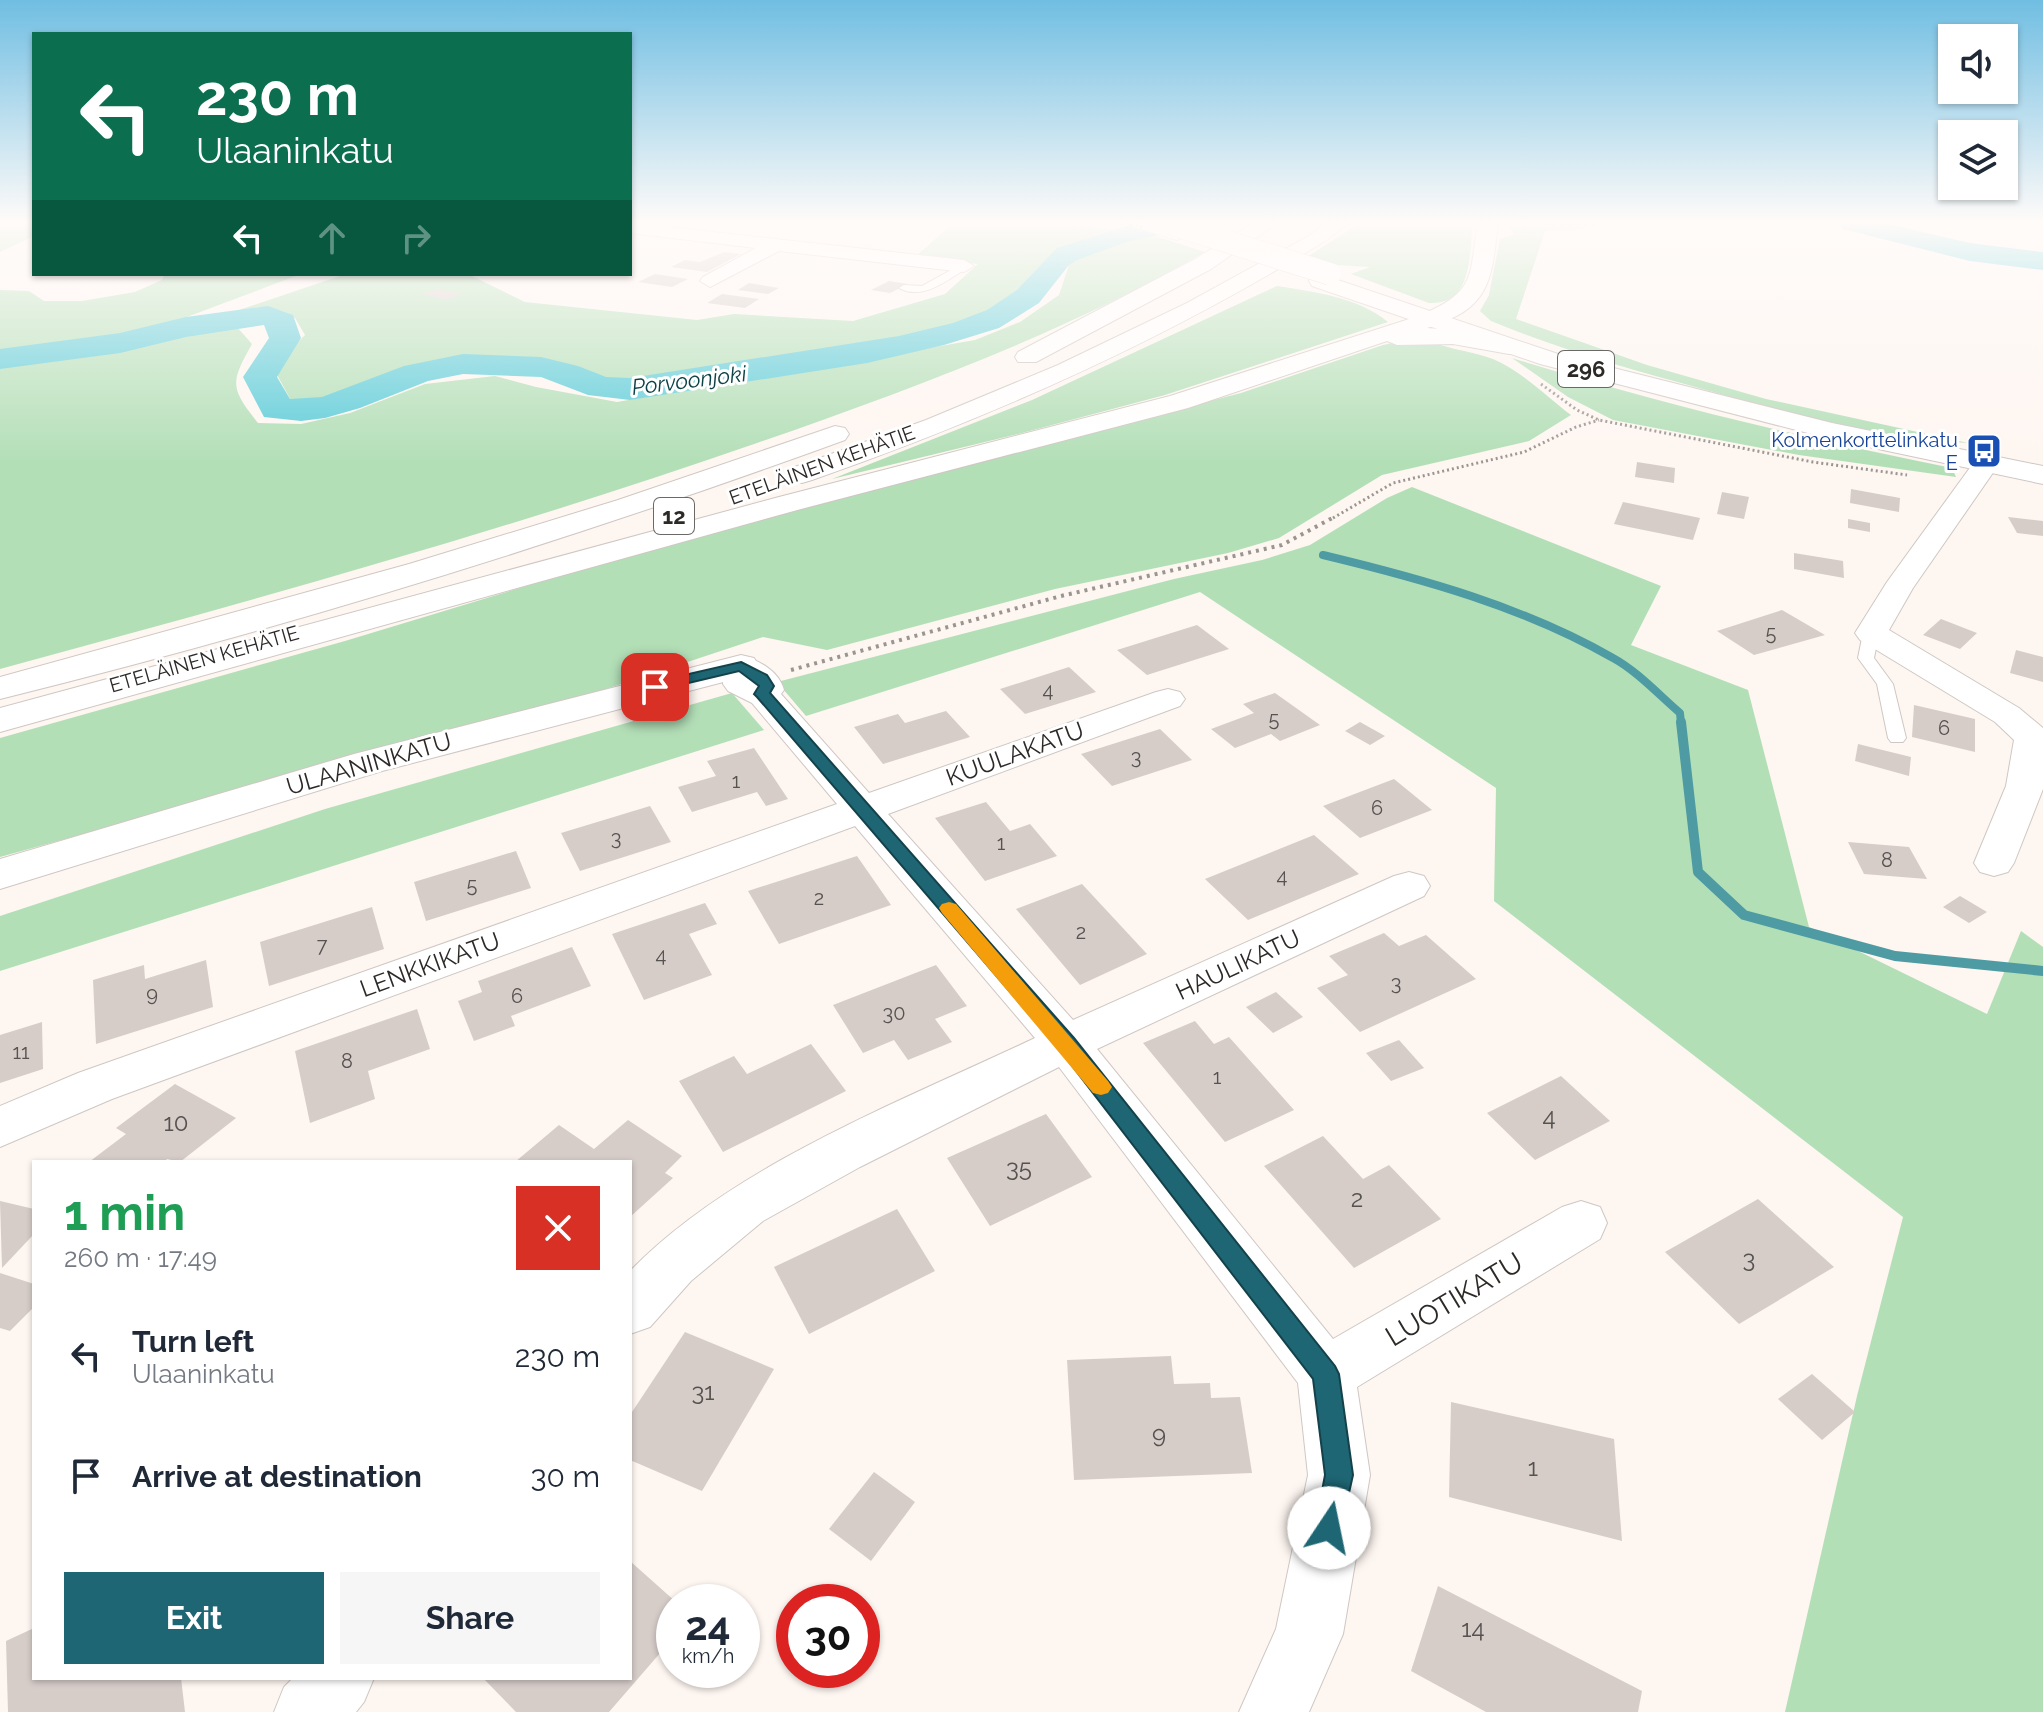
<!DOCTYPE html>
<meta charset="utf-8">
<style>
:root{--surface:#fff;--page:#f6f6f7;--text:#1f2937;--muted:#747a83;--accent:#1e6674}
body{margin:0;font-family:Raleway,sans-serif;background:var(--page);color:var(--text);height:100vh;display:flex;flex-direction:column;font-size:30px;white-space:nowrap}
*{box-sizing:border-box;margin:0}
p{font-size:26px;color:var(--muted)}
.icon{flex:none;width:44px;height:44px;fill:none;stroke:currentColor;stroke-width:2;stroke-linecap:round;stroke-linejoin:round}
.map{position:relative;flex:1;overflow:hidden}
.details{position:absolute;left:32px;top:1160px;width:600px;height:520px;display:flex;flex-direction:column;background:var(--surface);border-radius:0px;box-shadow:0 2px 6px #0004}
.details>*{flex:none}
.hud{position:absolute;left:32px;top:32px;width:600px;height:244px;border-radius:0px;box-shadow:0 2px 6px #0004;background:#0b6e4f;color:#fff;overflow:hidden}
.buttons{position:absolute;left:1938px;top:24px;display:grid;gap:16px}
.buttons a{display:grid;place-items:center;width:80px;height:80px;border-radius:0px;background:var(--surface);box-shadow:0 2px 6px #0004;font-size:40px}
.speed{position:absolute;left:656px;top:1584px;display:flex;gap:16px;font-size:40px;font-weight:700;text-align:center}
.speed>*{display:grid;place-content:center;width:104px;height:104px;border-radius:50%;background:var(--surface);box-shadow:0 2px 6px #0004;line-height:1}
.speed small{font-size:20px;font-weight:400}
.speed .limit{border:12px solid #d22;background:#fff;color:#111}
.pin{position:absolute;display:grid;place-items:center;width:68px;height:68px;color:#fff;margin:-34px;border-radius:16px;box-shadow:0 4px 12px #0006}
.me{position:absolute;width:88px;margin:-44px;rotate:11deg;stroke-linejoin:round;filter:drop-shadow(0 0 6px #0008)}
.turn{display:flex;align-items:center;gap:28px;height:168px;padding:0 32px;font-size:36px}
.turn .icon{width:104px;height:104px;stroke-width:2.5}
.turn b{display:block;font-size:56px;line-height:68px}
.lanes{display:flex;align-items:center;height:76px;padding:0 32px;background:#0003;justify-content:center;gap:40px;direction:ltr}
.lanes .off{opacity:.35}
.round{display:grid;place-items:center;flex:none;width:84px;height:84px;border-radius:0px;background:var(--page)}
.headline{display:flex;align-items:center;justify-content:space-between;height:136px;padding:0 32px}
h1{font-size:48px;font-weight:700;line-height:60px;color:#1e9e55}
.action{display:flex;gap:16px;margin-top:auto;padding:16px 32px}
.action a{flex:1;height:92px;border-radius:0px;background:var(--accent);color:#fff;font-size:32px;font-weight:700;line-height:92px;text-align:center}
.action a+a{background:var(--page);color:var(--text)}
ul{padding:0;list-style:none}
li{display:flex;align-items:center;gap:24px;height:120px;padding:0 32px}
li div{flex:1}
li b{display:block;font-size:30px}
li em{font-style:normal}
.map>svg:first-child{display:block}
.green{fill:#b3dfb7}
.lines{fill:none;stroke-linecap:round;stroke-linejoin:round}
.stream-far1{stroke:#4e9ba3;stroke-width:8}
.stream{stroke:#4e9ba3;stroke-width:10}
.river{fill:#5cccd8;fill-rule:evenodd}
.building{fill:#d6cdc9}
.service-casing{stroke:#cfc7c3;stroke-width:2}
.minor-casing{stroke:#cfc7c3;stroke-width:2}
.tertiary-casing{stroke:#cfc7c3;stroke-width:2}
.primary-casing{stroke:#cfc7c3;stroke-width:2}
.trunk-casing{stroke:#cfc7c3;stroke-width:2}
.motorway-casing{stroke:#cfc7c3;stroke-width:2}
.path-far1{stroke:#9b9591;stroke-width:3;stroke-dasharray:2 3;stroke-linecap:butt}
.path{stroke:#9b9591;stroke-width:4;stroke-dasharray:3 5;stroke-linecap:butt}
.service{fill:#fff;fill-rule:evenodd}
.minor{fill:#fff;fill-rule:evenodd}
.tertiary{fill:#fff;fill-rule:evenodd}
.primary{fill:#fff;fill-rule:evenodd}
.trunk{fill:#fff;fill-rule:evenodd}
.motorway{fill:#fff;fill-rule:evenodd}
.primary-bridge-casing{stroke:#cfc7c3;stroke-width:23;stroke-linecap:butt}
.path-bridge{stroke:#9b9591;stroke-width:3;stroke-dasharray:2 3;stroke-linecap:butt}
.primary-bridge{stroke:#fff;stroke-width:22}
.route{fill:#1e6674;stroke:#14424b;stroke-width:2}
.slow{fill:#f59e0b}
.labels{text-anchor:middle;stroke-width:6;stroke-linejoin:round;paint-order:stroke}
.far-transit-label{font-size:20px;fill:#164399;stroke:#fff;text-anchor:end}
.far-street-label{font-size:20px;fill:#2c2927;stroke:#fff}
.number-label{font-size:20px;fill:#565250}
.shield{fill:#fff;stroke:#6b6968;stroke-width:2}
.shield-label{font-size:22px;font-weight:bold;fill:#2c2927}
.far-water-label{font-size:22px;font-style:italic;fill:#0c4146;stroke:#fff}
.street-label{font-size:24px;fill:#2c2927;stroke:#fff}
.near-number-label{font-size:24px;fill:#565250}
.near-street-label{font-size:28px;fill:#2c2927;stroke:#fff}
</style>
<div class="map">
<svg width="2043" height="1712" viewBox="0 0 2043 1712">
<rect width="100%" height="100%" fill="#fef6f1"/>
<!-- green -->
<g class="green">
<polygon points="0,223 34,224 34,236 0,252"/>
<polygon points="953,223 1067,223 1115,230 1052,257 1035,279 994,314 919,337 782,365 646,383 610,382 571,369 523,361 466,359 402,374 320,405 293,404 276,373 281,359 305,335 295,318 282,311 200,323 346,274 468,274 525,302 697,320 734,314 853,321 945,294 978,264 914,258"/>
<path d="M1473,223C1469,255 1473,305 1429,303L1351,274L1370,267L1320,264L1304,259L1358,224Z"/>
<path d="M1542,223H1613L1576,230L1545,231L1516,319L1647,365L1766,399L1968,443C1879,437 1792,414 1706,390C1633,370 1560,350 1491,321L1480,311L1489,295L1500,239L1514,234L1508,226Z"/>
<path d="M1143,232L1205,252C1065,333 909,390 757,443C508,530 254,600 0,669V367L70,358L237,327L252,344C230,383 230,388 258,423L301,424L350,413L425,384L495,376L536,387L617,402L975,340L1020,322L1059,295L1070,262Z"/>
<polygon points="164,274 301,274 139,335 0,353 0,290 29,291 44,301 82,301 135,292 162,280"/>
<path d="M1277,286C1315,292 1358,297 1388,322L1165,395L1022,433L832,479L1032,400Z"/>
<path d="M1420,337C1443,349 1469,350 1493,359C1522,371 1547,397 1571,415L1529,441L1382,475L1279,538L1228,553L1055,589L827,650L763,637L594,693L0,857V738L345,641L734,523L1241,393L1383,345Z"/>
<path d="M1512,358C1657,403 1804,438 1952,468L1956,477L1799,455L1613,420L1568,397Z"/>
<polygon points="1412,487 1661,586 1631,645 1748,690 1809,927 1987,1014 2021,931 2043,947 2043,1712 1785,1712 1857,1396 1903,1217 1494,901 1496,788 1200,592 806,716 777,682 1174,579 1262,560 1310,545 1387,498"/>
<polygon points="732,693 764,730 0,971 0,916 325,809"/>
</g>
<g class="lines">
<!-- stream-far1 -->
<path class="stream-far1" d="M1323,555C1423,579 1524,607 1613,658C1637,671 1659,695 1680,713L1681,724"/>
<!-- stream -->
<polyline class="stream" points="1681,722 1698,872 1744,915 1895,956 2043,971"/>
<!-- river -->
<g class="river">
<polygon points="1137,223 1187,223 1183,229 1123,243 1077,260 1069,265 1039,303 999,328 944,345 867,363 630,400 588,395 541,377 463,374 428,381 360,408 325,418 301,421 264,417 243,377 269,338 264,325 186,337 120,353 0,369 0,349 120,333 186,317 268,306 293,315 301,338 277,377 290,399 322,397 404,366 463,354 541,357 578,366 606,377 630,378 899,336 953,323 987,310 1017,290 1057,248"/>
<polygon points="1839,223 1883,223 1970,243 2043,252 2043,270 1970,261 1843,229"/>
</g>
</g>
<!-- building -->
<g class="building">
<polygon points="724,252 741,254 707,272 671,267 685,260 700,262"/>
<polygon points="655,274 688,279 672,287 638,282"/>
<polygon points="889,281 908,284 890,293 871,290"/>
<polygon points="749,283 779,288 768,294 738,290"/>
<polygon points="437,289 462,294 446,300 422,294"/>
<polygon points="722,294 759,299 745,308 707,303"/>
<polygon points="1637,462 1675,468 1674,483 1635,477"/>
<polygon points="1851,489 1900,498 1899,512 1850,503"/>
<polygon points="1722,492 1749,497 1744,519 1717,514"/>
<polygon points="1623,502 1700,518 1693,540 1614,524"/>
<polygon points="2008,517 2043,521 2043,536 2017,533"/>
<polygon points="1848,519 1870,523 1870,532 1848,528"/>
<polygon points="1794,553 1843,561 1844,578 1794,569"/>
<polygon points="1782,610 1825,635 1754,655 1717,631"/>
<polygon points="1941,619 1977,633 1960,649 1923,635"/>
<polygon points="1197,625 1229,649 1147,675 1117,650"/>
<polygon points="2016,650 2043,657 2043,682 2010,673"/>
<polygon points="1069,667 1096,692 1025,714 1000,689"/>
<polygon points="1275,693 1320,725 1280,741 1271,734 1235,748 1211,729 1254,713 1243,704"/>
<polygon points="1914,705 1975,719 1975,752 1912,737"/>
<polygon points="946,711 970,737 883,764 854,727 898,714 905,723"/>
<polygon points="1360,722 1385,736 1370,745 1345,731"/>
<polygon points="1160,729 1192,760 1112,786 1081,754"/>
<polygon points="1858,744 1911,757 1909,776 1855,761"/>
<polygon points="754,748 788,799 766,806 757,792 692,812 678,787 716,776 707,761"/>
<polygon points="1394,779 1432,810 1360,838 1323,806"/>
<polygon points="986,802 1010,831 1030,824 1057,856 985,881 935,818"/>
<polygon points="650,806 671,842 580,871 561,833"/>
<polygon points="1314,835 1359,874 1248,920 1205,879"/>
<polygon points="1848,842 1909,847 1927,879 1864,874"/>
<polygon points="516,851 531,888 426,921 414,882"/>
<polygon points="857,856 891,905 779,944 748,891"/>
<polygon points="1082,884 1147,954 1080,985 1016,909"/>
<polygon points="1960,896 1987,912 1969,923 1943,907"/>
<polygon points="705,903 717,924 689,934 712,975 644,1000 612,934"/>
<polygon points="372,907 384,949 269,986 260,942"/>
<polygon points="1384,933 1399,946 1426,935 1476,979 1360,1032 1317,988 1348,975 1329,956"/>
<polygon points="572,947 591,986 511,1016 515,1026 474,1041 458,1001 482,992 478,981"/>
<polygon points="206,960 213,1007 96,1044 93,980 144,965 145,979"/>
<polygon points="936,965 967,1006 935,1019 952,1042 908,1060 894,1040 863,1053 833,1005"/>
<polygon points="1276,992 1303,1017 1273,1033 1246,1007"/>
<polygon points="417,1009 430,1049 368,1071 375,1099 310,1123 295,1051"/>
<polygon points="1195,1021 1214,1044 1229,1037 1294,1110 1225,1142 1143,1043"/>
<polygon points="42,1022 43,1069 0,1083 0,1035"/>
<polygon points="1399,1040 1424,1068 1391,1081 1366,1053"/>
<polygon points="811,1044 846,1091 723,1152 679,1081 734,1056 747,1074"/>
<polygon points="1561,1076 1610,1121 1535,1160 1487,1113"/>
<polygon points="175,1084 236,1118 180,1162 167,1159 164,1162 89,1162 126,1134 116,1128"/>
<polygon points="1046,1114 1092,1177 990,1226 947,1158"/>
<polygon points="628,1120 682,1156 665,1173 673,1178 630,1217 630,1162 515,1162 559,1125 594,1149"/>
<polygon points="1323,1136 1363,1179 1389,1165 1441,1219 1354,1268 1264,1166"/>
<polygon points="1758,1199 1834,1267 1739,1324 1665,1252"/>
<polygon points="0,1201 34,1209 34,1234 2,1268"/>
<polygon points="897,1209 935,1271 809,1334 774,1267"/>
<polygon points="0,1273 34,1284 34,1307 10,1331 0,1328"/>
<polygon points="685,1332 774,1369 702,1491 630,1460 630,1415"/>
<polygon points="1171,1356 1174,1384 1210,1383 1211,1398 1240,1397 1252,1473 1074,1480 1067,1360"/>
<polygon points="1812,1374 1855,1412 1822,1440 1778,1399"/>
<polygon points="1451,1402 1614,1439 1622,1541 1449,1497"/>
<polygon points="874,1472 915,1502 871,1561 829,1529"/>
<polygon points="630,1561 676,1602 674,1637 609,1712 516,1712 483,1678 630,1678"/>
<polygon points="1438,1586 1642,1691 1638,1712 1486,1712 1411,1671"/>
<polygon points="34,1628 34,1678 181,1678 185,1712 8,1712 6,1641"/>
</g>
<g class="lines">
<defs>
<g id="service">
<path d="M964,263L967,268C947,280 923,301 899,288L904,285L922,286Z"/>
<polygon points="1871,628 1879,633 1874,658 1893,684 1906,738 1903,742 1891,742 1888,738 1877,684 1858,658 1863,633"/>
</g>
<g id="minor">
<polygon points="630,223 964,260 974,266 964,272 779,251 710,287 700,281 703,277 756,248 630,233"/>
<polygon points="1986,456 1995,458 1999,464 1913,588 1889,630 2019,708 2043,728 2043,789 2014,863 2008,872 1994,876 1980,872 1974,863 2006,786 2014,740 1995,722 1860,640 1855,633 1887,582 1977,458"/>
<path d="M741,656C759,660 779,671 784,690L781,694L869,793L1156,692L1168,689L1180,692L1185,699L1180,706L888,814L1073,1020L1394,876L1409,872L1424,876L1430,886L1424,896L1097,1049L1333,1339L1562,1207L1581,1201L1600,1207L1607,1223L1600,1239L1357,1387L1370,1475L1343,1634L1309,1712H1239L1276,1629L1308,1475L1298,1383L1059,1067L860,1167L763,1221L691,1281L650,1327L630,1334V1271C733,1165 902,1101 1035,1038L855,826L112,1099L0,1147V1106L78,1073L837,804L752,703L728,691L723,684L724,666L729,659Z"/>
<polygon points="293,1678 374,1678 364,1702 356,1712 274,1712 284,1687"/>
</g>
<polygon id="tertiary" points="741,655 754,658 759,666 754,674 382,771 0,889 0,859 354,754"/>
<g id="primary">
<path d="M1131,223C1149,222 1173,221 1187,234L1177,240L1134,227Z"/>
<polygon points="1320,274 1558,354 1832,423 2043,466 2043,484 1831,439 1540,364 1312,286 1309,281 1312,276"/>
</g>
<g id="trunk">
<polygon points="1326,223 1349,223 1325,241 1311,241 1308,237"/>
<path d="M1478,223H1498C1493,262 1494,300 1452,318C1442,323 1434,327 1423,324L1419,319L1423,314C1477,291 1469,275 1478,223Z"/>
</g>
<g id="motorway">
<polygon points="1254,223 1277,223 1211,269 1036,362 1018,362 1015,357 1018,352 1195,259"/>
<path d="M1318,231L1325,233L1328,237L1325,241C1163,341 992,417 812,480L802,483L792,480L787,474L792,468L926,420L1058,365L1187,303Z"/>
<polygon points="1431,312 1439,314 1443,319 1439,324 1427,328 1467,331 1518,342 1521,347 1518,352 1509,354 1453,344 1397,345 1387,341 1188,408 801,509 0,732 0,708 779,497 1170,396"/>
<path d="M835,426L845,428L849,434L845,440C568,541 286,628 0,699V677L409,564L618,500Z"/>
</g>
</defs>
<!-- service casing -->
<use href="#service" class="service-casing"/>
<!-- minor casing -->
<use href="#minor" class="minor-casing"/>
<!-- tertiary casing -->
<use href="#tertiary" class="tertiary-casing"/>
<!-- primary casing -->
<use href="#primary" class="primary-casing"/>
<!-- trunk casing -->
<use href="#trunk" class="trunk-casing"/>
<!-- motorway casing -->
<use href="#motorway" class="motorway-casing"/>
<!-- path-far1 -->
<g class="path-far1">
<polyline points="1541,384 1577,410 1599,420 1813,462 1907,475"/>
<polyline points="1333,518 1393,483 1524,452 1576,427 1599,420"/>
</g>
<!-- path -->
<polyline class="path" points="791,670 1061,596 1282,545 1336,516"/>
<!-- service -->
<use href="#service" class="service"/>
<!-- minor -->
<use href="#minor" class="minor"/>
<!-- tertiary -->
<use href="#tertiary" class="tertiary"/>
<!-- primary -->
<use href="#primary" class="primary"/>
<!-- trunk -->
<use href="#trunk" class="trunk"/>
<!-- motorway -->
<use href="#motorway" class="motorway"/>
<defs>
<polyline id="primary-bridge" points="1168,223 1330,274"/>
</defs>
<!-- primary-bridge casing -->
<use href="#primary-bridge" class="primary-bridge-casing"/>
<!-- path-bridge -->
<polyline class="path-bridge" points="1126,223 1144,228"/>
<!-- primary-bridge -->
<use href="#primary-bridge" class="primary-bridge"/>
</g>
<!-- sky -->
<linearGradient id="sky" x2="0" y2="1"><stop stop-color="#70bee2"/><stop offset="0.48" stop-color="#fffbf9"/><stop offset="1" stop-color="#fffbf9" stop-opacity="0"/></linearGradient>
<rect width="2043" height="462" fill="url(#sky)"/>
<!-- route -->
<polygon class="route" points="741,662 767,675 774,686 770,693 1074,1038 1335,1366 1339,1374 1353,1475 1339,1538 1329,1543 1319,1538 1315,1528 1325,1475 1313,1379 1059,1049 757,697 754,694 759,686 739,671 655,691 647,687 649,683"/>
<!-- slow -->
<polygon class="slow" points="949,902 956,904 1108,1081 1112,1087 1108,1093 1101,1095 1093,1093 942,913 939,908 942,904"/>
<!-- icons -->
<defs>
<symbol id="bus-square" viewBox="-11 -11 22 22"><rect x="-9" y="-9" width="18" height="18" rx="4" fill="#1a4fb4" stroke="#fff"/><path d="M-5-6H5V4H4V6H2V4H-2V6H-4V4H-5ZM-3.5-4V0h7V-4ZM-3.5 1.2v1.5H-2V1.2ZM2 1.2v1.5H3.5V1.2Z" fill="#fff"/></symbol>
</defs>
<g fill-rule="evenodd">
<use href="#bus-square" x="1964" y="431" width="40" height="40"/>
</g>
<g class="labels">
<!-- far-transit labels -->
<g class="far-transit-label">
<text x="1958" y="447">Kolmenkorttelinkatu<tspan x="1958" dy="23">E</tspan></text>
</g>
<!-- far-street labels -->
<g class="far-street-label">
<text transform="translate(822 465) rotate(-20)" y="7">ETELÄINEN KEHÄTIE</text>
<text transform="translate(204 659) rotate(-16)" y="7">ETELÄINEN KEHÄTIE</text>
</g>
<!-- number labels -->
<g class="number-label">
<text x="1771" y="640">5</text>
<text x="1048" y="697">4</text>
<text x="1274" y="726">5</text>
<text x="1944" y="735">6</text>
<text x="1136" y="764">3</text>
<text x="736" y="788">1</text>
<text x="1377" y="815">6</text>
<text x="616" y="845">3</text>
<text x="1001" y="850">1</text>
<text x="1887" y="867">8</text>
<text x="1282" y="883">4</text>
<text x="472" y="892">5</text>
<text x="819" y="905">2</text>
<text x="1081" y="939">2</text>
<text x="322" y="952">7</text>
<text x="661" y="962">4</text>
<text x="1396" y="990">3</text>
<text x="152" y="1001">9</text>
<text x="517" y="1003">6</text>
<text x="894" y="1020">30</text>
<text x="21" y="1059">11</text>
<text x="347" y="1068">8</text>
<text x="1217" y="1084">1</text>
</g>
<!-- shield labels -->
<g class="shield">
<rect x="1558" y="351" width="56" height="36" rx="6"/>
<rect x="654" y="498" width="40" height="36" rx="6"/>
</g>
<g class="shield-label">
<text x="1586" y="377">296</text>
<text x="674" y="524">12</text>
</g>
<!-- far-water labels -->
<g class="far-water-label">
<text transform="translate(689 380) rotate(-7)" y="8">Porvoonjoki</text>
</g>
<!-- street labels -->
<g class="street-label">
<text transform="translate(1015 754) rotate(-20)" y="8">KUULAKATU</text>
<text transform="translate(369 764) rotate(-16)" y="8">ULAANINKATU</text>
<text transform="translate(430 965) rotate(-20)" y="8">LENKKIKATU</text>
<text transform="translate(1238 965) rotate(-25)" y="8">HAULIKATU</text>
</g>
<!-- near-number labels -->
<g class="near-number-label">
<text x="1549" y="1125">4</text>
<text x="176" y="1131">10</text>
<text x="1019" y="1176">35</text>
<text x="1357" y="1207">2</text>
<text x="1749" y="1267">3</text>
<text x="703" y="1400">31</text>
<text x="1159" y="1443">9</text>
<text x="1533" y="1476">1</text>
<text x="1473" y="1637">14</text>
</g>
<!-- near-street labels -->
<g class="near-street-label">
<text transform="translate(1454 1299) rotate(-31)" y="10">LUOTIKATU</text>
</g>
</g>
</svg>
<div class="buttons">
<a><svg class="icon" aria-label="sound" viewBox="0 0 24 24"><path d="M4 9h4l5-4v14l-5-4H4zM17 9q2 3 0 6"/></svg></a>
<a><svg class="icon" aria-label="layers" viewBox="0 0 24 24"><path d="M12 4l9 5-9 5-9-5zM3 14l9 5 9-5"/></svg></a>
</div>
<div class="speed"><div>24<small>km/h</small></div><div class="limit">30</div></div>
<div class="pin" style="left:655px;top:687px;background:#d93025"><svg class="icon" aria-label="arrive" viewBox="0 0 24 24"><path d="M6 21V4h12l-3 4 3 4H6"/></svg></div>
<svg class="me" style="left:1329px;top:1528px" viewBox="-20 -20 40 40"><circle r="19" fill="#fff"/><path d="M0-13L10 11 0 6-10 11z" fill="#1e6674"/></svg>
<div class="hud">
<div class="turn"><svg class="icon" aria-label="left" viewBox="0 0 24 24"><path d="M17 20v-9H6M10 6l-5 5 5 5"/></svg><div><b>230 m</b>Ulaaninkatu</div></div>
<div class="lanes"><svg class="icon" aria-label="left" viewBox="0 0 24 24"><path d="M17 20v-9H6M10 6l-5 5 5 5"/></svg><svg class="icon off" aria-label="ahead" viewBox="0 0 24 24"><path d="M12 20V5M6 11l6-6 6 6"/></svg><svg class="icon off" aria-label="right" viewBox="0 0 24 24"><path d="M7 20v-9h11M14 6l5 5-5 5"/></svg></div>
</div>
<section class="details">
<div class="headline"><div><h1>1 min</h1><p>260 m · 17:49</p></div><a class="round" style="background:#d93025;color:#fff"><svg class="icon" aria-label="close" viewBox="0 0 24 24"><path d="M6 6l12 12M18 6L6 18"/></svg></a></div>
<ul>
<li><svg class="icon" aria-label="left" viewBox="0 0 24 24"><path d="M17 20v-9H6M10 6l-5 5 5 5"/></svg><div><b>Turn left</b><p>Ulaaninkatu</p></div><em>230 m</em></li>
<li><svg class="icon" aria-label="arrive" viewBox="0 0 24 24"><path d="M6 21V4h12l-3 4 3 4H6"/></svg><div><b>Arrive at destination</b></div><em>30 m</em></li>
</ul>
<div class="action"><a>Exit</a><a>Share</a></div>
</section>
</div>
